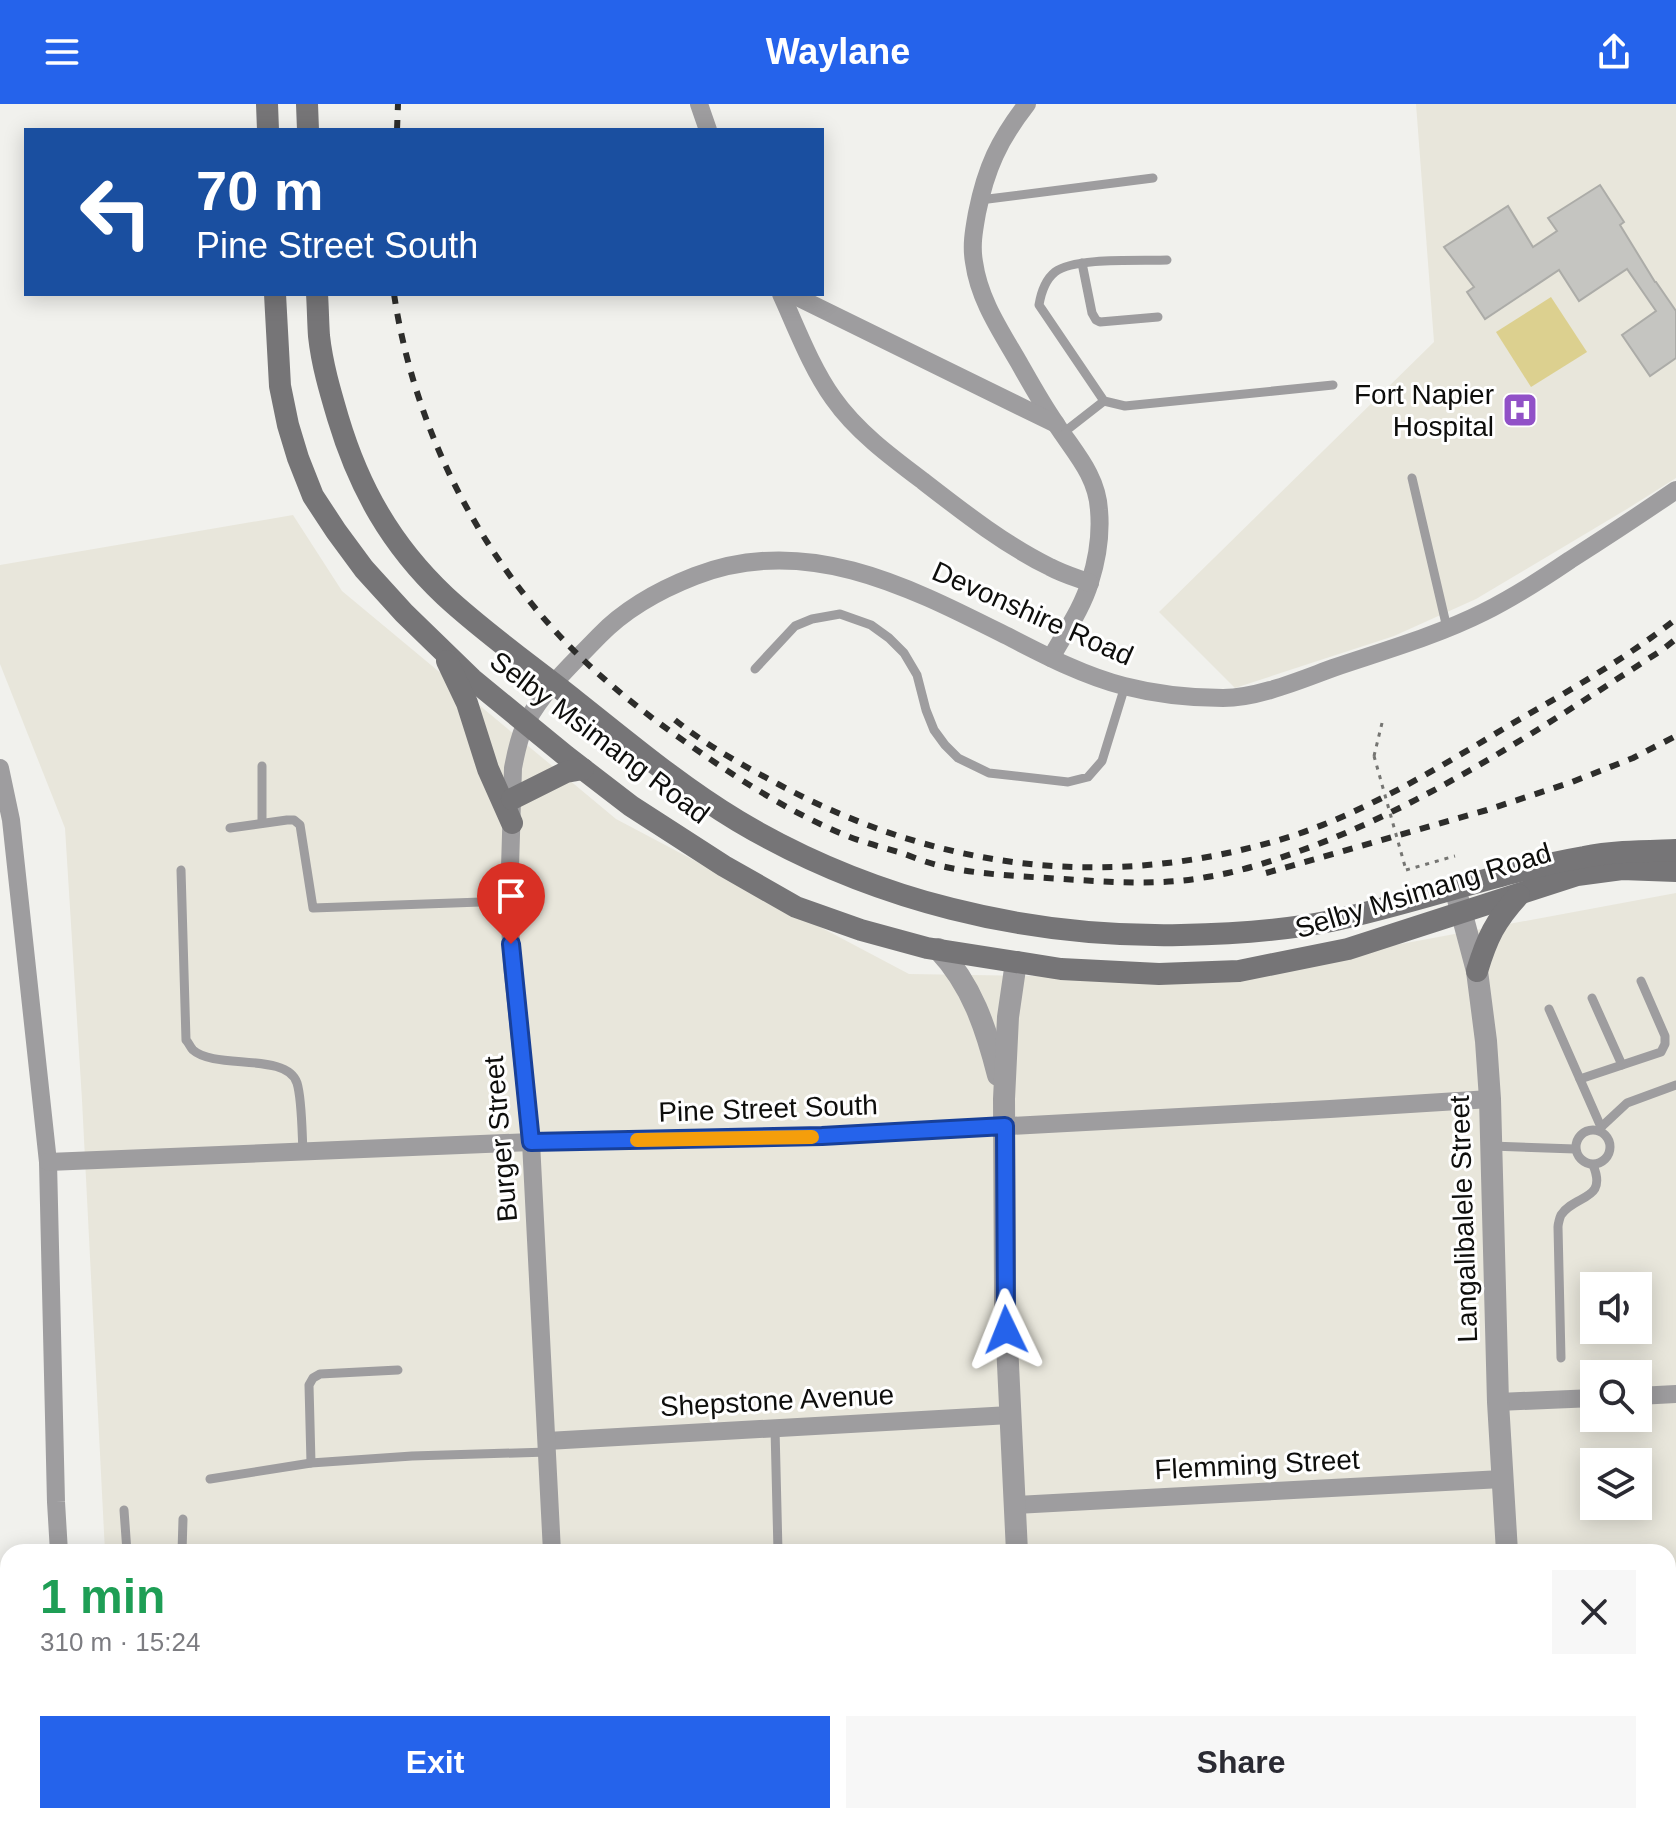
<!DOCTYPE html>
<meta charset="utf-8">
<style>
:root{--surface:#fff;--page:#f7f7f7;--text:#2b2b33;--muted:#7c7c81;--accent:#2563eb}
body{margin:0;font-family:Helvetica,sans-serif;background:var(--page);color:var(--text);height:100vh;display:flex;flex-direction:column;font-size:30px;white-space:nowrap}
*{box-sizing:border-box;margin:0}
p{font-size:26px;color:var(--muted)}
.icon{flex:none;width:44px;height:44px;fill:none;stroke:currentColor;stroke-width:2;stroke-linecap:round;stroke-linejoin:round}
.map{position:relative;flex:1;overflow:hidden}
.drawer{position:absolute;left:0px;top:1440px;width:1676px;height:280px;display:flex;flex-direction:column;background:var(--surface);border-radius:24px 24px 0 0;box-shadow:0 4px 20px #0003}
.drawer>*{flex:none}
.banner{position:absolute;left:24px;top:24px;width:800px;height:168px;border-radius:0px;box-shadow:0 4px 20px #0003;background:#1a4fa0;color:#fff;overflow:hidden}
.buttons{position:absolute;left:1580px;top:1168px;display:grid;gap:16px}
.buttons a{display:grid;place-items:center;width:72px;height:72px;border-radius:0px;background:var(--surface);box-shadow:0 4px 20px #0003;font-size:40px}
.pin{position:absolute;display:grid;place-items:center;width:68px;height:68px;color:#fff;margin:-82px -34px;border-radius:50% 50% 50% 0;rotate:-45deg;box-shadow:0 0 8px #0007}
.pin .icon{rotate:45deg}
.me{position:absolute;width:88px;margin:-44px;rotate:358deg;stroke-linejoin:round;filter:drop-shadow(0 0 6px #0008)}
.turn{display:flex;align-items:center;gap:28px;height:168px;padding:0 40px;font-size:36px}
.turn .icon{width:104px;height:104px;stroke-width:2.5}
.turn b{display:block;font-size:56px;line-height:68px}
.round{display:grid;place-items:center;flex:none;width:84px;height:84px;border-radius:0px;background:var(--page)}
.overview{display:flex;align-items:center;justify-content:space-between;height:136px;padding:0 40px}
h1{font-size:48px;font-weight:600;line-height:60px;color:#1e9e55}
.cta{display:flex;gap:16px;margin-top:auto;padding:16px 40px}
.cta a{flex:1;height:92px;border-radius:0px;background:var(--accent);color:#fff;font-size:32px;font-weight:600;line-height:92px;text-align:center}
.cta a+a{background:var(--page);color:var(--text)}
header{display:flex;justify-content:space-between;align-items:center;height:104px;padding:0 40px;background:var(--accent);color:#fff;font-size:36px;font-weight:600}
.map>svg:first-child{display:block}
.built{fill:#e8e6db;fill-rule:evenodd}
.green{fill:#dcd08f}
.building{fill:#c5c5c1;stroke:#acaca8;stroke-width:2}
.lines{fill:none;stroke-linecap:round;stroke-linejoin:round}
.path{stroke:#757572;stroke-width:3;stroke-dasharray:4 6;stroke-linecap:butt}
.service{stroke:#9e9d9f;stroke-width:9}
.minor{stroke:#9e9d9f;stroke-width:18}
.tertiary{stroke:#9e9d9f;stroke-width:22}
.secondary{stroke:#767577;stroke-width:22}
.rail{stroke:#2d2d2b;stroke-width:6;stroke-dasharray:10 10;stroke-linecap:butt}
.path-bridge{stroke:#757572;stroke-width:3;stroke-dasharray:4 6;stroke-linecap:butt}
.route-casing{stroke:#184099;stroke-width:20}
.route{stroke:#2563eb;stroke-width:14}
.slow{stroke:#f59e0b;stroke-width:14}
.labels{text-anchor:middle;stroke-width:6;stroke-linejoin:round;paint-order:stroke}
.poi-label{font-size:28px;fill:#0e0e0c;stroke:#fff;text-anchor:end}
.street-label{font-size:28px;fill:#0e0e0c;stroke:#fff}
</style>
<header><svg class="icon" aria-label="menu" viewBox="0 0 24 24"><path d="M4 6h16M4 12h16M4 18h16"/></svg>Waylane<svg class="icon" aria-label="share" viewBox="0 0 24 24"><path d="M12 15V3M7 8l5-5 5 5M5 13v7h14v-7"/></svg></header>
<div class="map">
<svg width="1676" height="1720" viewBox="0 0 1676 1720">
<rect width="100%" height="100%" fill="#f1f1ed"/>
<!-- built -->
<g class="built">
<polygon points="1416,0 1676,0 1676,374 1627,405 1476,495 1394,532 1235,584 1159,508 1434,238"/>
<path d="M293,411L342,487L616,715L909,870L1212,875L1676,789V1720H119L118,1712H1668V1448H105L82,996L65,724L0,560V461ZM1594,1182H1638V1226H1594ZM1594,1270H1638V1314H1594ZM1594,1358H1638V1402H1594Z"/>
</g>
<!-- green -->
<polygon class="green" points="1551,193 1587,248 1531,283 1496,228"/>
<!-- building -->
<polygon class="building" points="1600,81 1624,118 1620,121 1655,178 1656,178 1676,207 1676,254 1650,272 1622,231 1656,207 1627,165 1579,197 1559,166 1485,215 1467,188 1474,183 1444,143 1508,102 1533,143 1557,127 1548,114"/>
<g class="lines">
<!-- path -->
<g class="path">
<polyline points="1374,652 1382,619"/>
<polyline points="1406,766 1455,752"/>
</g>
<!-- service -->
<g class="service">
<polyline points="980,96 1153,74"/>
<path d="M1167,156C1142,157 1074,153 1055,168C1045,176 1041,189 1039,201L1104,297L1125,302L1333,281"/>
<polyline points="1082,159 1092,209 1096,216 1100,218 1158,213"/>
<polyline points="1063,329 1104,297"/>
<polyline points="1412,374 1447,524"/>
<polyline points="755,565 795,522 812,515 840,510 871,521 889,534 904,549 917,571 926,606 934,626 945,641 958,654 989,669 1068,678 1088,673 1102,657 1125,582"/>
<polyline points="262,719 262,662"/>
<polyline points="230,724 287,716 294,716 300,721 313,804 509,797"/>
<path d="M181,766L186,936C189,939 190,943 193,946C215,966 287,948 297,979C302,995 302,1030 303,1048"/>
<polyline points="1592,894 1622,961"/>
<polyline points="1549,905 1601,1023"/>
<polyline points="1580,975 1661,948 1665,940 1665,932 1641,877"/>
<circle cx="1593" cy="1043" r="17"/>
<polyline points="1598,1026 1627,999 1676,981"/>
<polyline points="1491,1042 1575,1045"/>
<path d="M1561,1254L1558,1123C1558,1120 1560,1113 1561,1111C1575,1090 1608,1097 1593,1061"/>
<polyline points="775,1324 778,1448"/>
<polyline points="311,1359 309,1281 313,1274 320,1270 398,1266"/>
<polyline points="210,1375 311,1359 412,1352 548,1348"/>
<polyline points="124,1406 127,1448"/>
<polyline points="182,1448 183,1415"/>
<polyline points="1668,1654 1676,1655"/>
</g>
<!-- minor -->
<g class="minor">
<polyline points="699,0 708,26"/>
<path d="M1027,0C999,36 986,64 977,109C974,126 971,141 974,158C979,195 1000,226 1018,257C1030,278 1042,300 1056,320C1074,348 1097,371 1099,406C1101,429 1097,456 1090,478C1082,505 1064,530 1051,554"/>
<path d="M781,190C797,225 811,263 833,294C856,327 891,353 923,377C963,408 1005,441 1050,463C1063,470 1077,474 1090,479"/>
<polyline points="791,190 1056,320"/>
<polyline points="0,664 11,716 48,1058 56,1398 59,1448"/>
<polyline points="48,1058 531,1038 822,1032 1330,1005 1490,995"/>
<polyline points="1638,1292 1676,1290"/>
<polyline points="1498,1298 1594,1294"/>
<polyline points="547,1337 1010,1311"/>
<polyline points="1014,1401 1502,1375"/>
<path d="M552,1448L531,1038L512,861L509,797L513,664C516,649 519,632 526,619C544,585 573,559 599,532C626,504 659,486 695,472C808,428 913,485 1013,535C1048,553 1085,572 1124,582C1155,590 1191,594 1223,594C1258,594 1300,576 1333,564C1383,547 1436,532 1484,508C1514,493 1542,475 1570,456C1606,433 1641,410 1676,386"/>
<polyline points="1668,1514 1676,1514"/>
<polyline points="75,1712 76,1720"/>
<polyline points="563,1712 563,1720"/>
</g>
<!-- tertiary -->
<g class="tertiary">
<polyline points="1455,784 1477,867 1486,937 1490,995 1498,1298 1507,1448"/>
<path d="M938,845C972,881 986,924 998,971"/>
<polyline points="1016,858 1008,913 1004,995 1005,1198 1017,1448"/>
<polyline points="1031,1712 1031,1720"/>
<polyline points="1524,1712 1524,1720"/>
</g>
<!-- secondary -->
<g class="secondary">
<polyline points="267,0 268,26"/>
<polyline points="307,0 308,26"/>
<polyline points="275,190 280,282 288,321 298,354 313,392 336,427 364,465 404,509 472,575 566,652 631,702 724,762 796,803 861,826 927,844 1061,865 1159,870 1239,867 1348,845 1577,771 1622,765 1676,767"/>
<path d="M317,190C318,204 318,218 319,232C322,260 330,287 338,314C359,384 391,441 445,492C486,530 532,562 576,597C629,639 680,682 738,717C871,796 1026,834 1181,831C1231,830 1282,827 1331,817C1416,799 1498,768 1584,753C1614,747 1645,747 1676,746"/>
<polyline points="447,557 467,599 488,665 512,719"/>
<polyline points="512,695 566,668 583,665"/>
<path d="M1477,867C1487,834 1495,817 1519,791"/>
</g>
<!-- rail -->
<g class="rail">
<polyline points="397,26 398,0"/>
<path d="M394,190C413,316 471,436 557,529C600,576 654,617 707,653C749,682 793,709 840,729C860,738 882,743 902,749C915,754 928,759 941,762C980,771 1021,772 1062,775C1110,778 1159,782 1207,773C1245,767 1281,754 1316,741C1440,693 1550,618 1662,546L1676,535"/>
<path d="M675,616C706,641 742,661 778,680C942,768 1114,788 1292,732C1366,708 1442,662 1508,622C1565,589 1624,556 1676,515"/>
<polyline points="1266,769 1487,706 1572,678 1633,654 1676,632"/>
</g>
<!-- path-bridge -->
<polyline class="path-bridge" points="1374,652 1406,766"/>
</g>
<g class="lines">
<defs>
<polyline id="route" points="511,840 531,1038 822,1032 1005,1022 1006,1226"/>
</defs>
<!-- route casing -->
<use href="#route" class="route-casing"/>
<!-- route -->
<use href="#route" class="route"/>
<!-- slow -->
<polyline class="slow" points="637,1036 812,1033"/>
</g>
<!-- icons -->
<defs>
<symbol id="hospital-square" viewBox="-11 -11 22 22"><rect x="-9" y="-9" width="18" height="18" rx="4" fill="#9151c7" stroke="#fff"/><path d="M-5-5h3v3.5h4V-5h3V5h-3V1.5h-4V5h-3Z" fill="#fff"/></symbol>
</defs>
<g fill-rule="evenodd">
<use href="#hospital-square" x="1500" y="286" width="40" height="40"/>
</g>
<g class="labels">
<!-- poi labels -->
<g class="poi-label">
<text x="1494" y="300">Fort Napier<tspan x="1494" dy="32">Hospital</tspan></text>
</g>
<!-- street labels -->
<g class="street-label">
<text transform="translate(1033 509) rotate(24)" y="10">Devonshire Road</text>
<text transform="translate(600 633) rotate(37)" y="10">Selby Msimang Road</text>
<text transform="translate(1423 786) rotate(-17)" y="10">Selby Msimang Road</text>
<text transform="translate(768 1004) rotate(-2)" y="10">Pine Street South</text>
<text transform="translate(500 1035) rotate(-95)" y="10">Burger Street</text>
<text transform="translate(1463 1115) rotate(-92)" y="10">Langalibalele Street</text>
<text transform="translate(777 1296) rotate(-3)" y="10">Shepstone Avenue</text>
<text transform="translate(1257 1360) rotate(-3)" y="10">Flemming Street</text>
</g>
</g>
</svg>
<div class="buttons">
<a><svg class="icon" aria-label="sound" viewBox="0 0 24 24"><path d="M4 9h4l5-4v14l-5-4H4zM17 9q2 3 0 6"/></svg></a>
<a><svg class="icon" aria-label="search" viewBox="0 0 24 24"><circle cx="10" cy="10" r="6"/><path d="M15 15l6 6"/></svg></a>
<a><svg class="icon" aria-label="layers" viewBox="0 0 24 24"><path d="M12 4l9 5-9 5-9-5zM3 14l9 5 9-5"/></svg></a>
</div>
<div class="pin" style="left:511px;top:840px;background:#d93025"><svg class="icon" aria-label="arrive" viewBox="0 0 24 24"><path d="M6 21V4h12l-3 4 3 4H6"/></svg></div>
<svg class="me" style="left:1006px;top:1226px" viewBox="-20 -20 40 40"><path d="M0-17L14 15 0 8-14 15z" fill="#2563eb" stroke="#fff" stroke-width="4"/></svg>
<div class="banner">
<div class="turn"><svg class="icon" aria-label="left" viewBox="0 0 24 24"><path d="M17 20v-9H6M10 6l-5 5 5 5"/></svg><div><b>70 m</b>Pine Street South</div></div>
</div>
<section class="drawer">
<div class="overview"><div><h1>1 min</h1><p>310 m · 15:24</p></div><a class="round"><svg class="icon" aria-label="close" viewBox="0 0 24 24"><path d="M6 6l12 12M18 6L6 18"/></svg></a></div>
<div class="cta"><a>Exit</a><a>Share</a></div>
</section>
</div>
